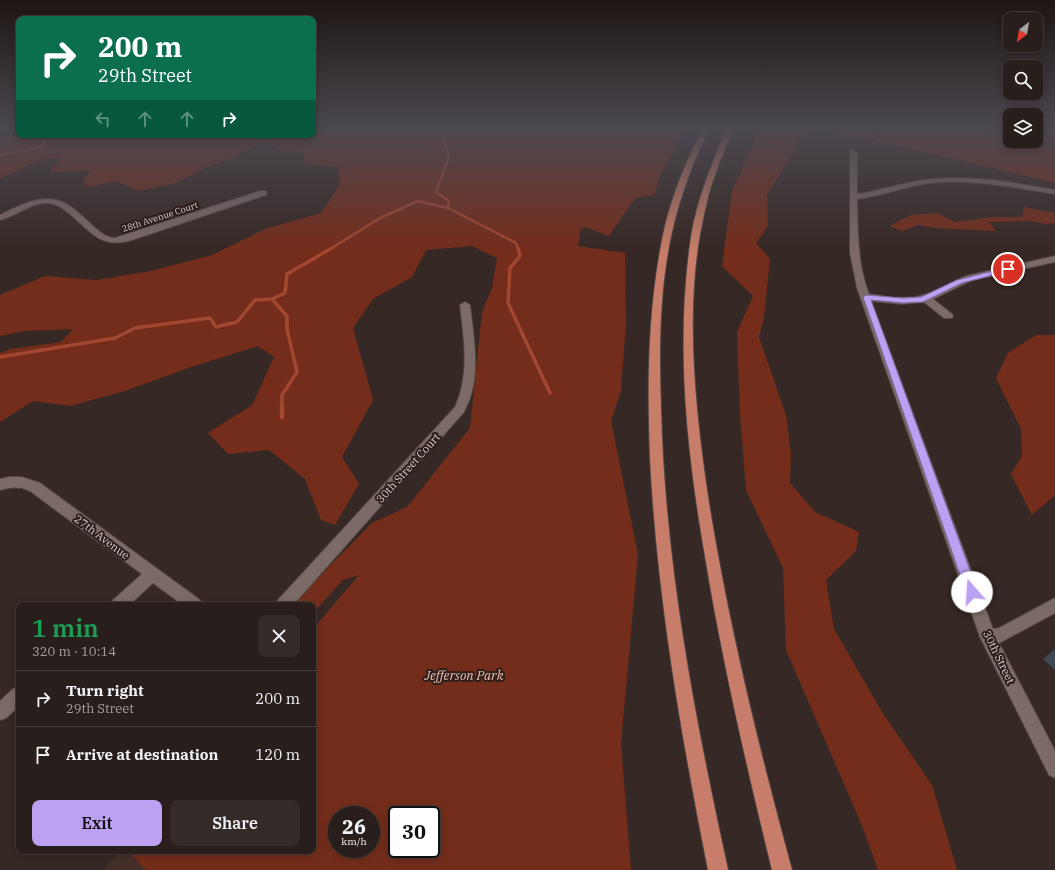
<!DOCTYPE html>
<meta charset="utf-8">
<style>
:root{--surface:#281e1b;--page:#342b28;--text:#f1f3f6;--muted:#a5a2a3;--line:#443c3a;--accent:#bca0f2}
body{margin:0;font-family:"IBM Plex Serif",serif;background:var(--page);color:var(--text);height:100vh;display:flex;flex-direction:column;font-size:15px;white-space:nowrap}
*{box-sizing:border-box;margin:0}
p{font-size:13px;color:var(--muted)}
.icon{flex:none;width:22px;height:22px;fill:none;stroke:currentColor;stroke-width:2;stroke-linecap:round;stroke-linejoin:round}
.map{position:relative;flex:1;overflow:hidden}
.panel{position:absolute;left:16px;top:602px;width:300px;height:252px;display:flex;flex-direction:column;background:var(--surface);border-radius:8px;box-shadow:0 2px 10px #0003,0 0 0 1px var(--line)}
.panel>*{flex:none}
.guide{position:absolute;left:16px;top:16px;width:300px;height:122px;border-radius:8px;box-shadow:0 2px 10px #0003,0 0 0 1px var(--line);background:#0b6e4f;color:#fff;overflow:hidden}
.needle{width:26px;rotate:211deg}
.controls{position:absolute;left:1003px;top:12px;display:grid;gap:8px}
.controls a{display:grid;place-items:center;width:40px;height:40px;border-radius:8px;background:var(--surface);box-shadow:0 2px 10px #0003,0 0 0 1px var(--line);font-size:20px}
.speed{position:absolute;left:328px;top:806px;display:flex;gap:8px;font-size:20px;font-weight:700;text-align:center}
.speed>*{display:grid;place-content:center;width:52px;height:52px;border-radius:50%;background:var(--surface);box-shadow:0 2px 10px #0003,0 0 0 1px var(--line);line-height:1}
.speed small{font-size:10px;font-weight:400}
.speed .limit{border:2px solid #111;border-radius:6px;background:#fff;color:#111}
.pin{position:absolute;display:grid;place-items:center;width:34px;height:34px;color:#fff;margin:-17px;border:2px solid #fff;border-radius:50%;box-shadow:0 1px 4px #0007}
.me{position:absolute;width:44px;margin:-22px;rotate:341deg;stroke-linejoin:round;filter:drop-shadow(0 0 3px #0008)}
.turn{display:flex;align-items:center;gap:14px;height:84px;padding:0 16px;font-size:18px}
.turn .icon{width:52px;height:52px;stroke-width:2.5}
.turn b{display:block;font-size:28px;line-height:34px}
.lanes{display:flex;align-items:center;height:38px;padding:0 16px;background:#0003;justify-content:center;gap:20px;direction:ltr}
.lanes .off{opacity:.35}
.round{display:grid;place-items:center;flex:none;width:42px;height:42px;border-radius:8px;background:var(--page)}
.overview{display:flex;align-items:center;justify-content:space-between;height:68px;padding:0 16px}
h1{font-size:24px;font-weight:600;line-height:30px;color:#1e9e55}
.button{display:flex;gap:8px;margin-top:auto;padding:8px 16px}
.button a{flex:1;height:46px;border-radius:8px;background:var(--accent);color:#111;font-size:16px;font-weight:600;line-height:46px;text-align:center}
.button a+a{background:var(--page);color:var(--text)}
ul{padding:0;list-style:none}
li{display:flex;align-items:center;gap:12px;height:56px;padding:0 16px;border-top:1px solid var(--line)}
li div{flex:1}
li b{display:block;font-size:15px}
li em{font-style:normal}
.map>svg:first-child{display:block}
.built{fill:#442f29}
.green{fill:#742d1b;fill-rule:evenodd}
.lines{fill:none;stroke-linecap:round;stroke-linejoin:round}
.stream-far2{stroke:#a24730;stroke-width:2.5}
.stream-far1{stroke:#a24730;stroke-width:3.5}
.stream{stroke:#a24730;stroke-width:4.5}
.building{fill:#3d4853}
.minor-casing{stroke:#524643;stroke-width:2}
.highway-casing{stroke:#524643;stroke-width:2}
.minor{fill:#7b6a66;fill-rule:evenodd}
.highway{fill:#c77d69;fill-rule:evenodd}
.route{fill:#bca0f2;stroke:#7a689d}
.labels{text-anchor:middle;stroke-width:4;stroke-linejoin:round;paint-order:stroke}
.far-street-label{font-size:9px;fill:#d9cfcd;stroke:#2c1e1b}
.street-label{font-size:11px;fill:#d9cfcd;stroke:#2c1e1b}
.near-park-label{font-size:13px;font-style:italic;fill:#f2bfb1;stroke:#2c1e1b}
</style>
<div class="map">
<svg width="1055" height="870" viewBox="0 0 1055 870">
<rect width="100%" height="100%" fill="#362824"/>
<!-- built -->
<g class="built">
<polygon points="1036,129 1055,129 1055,148 1023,141 1036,141"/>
<polygon points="120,851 128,851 146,870 104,870"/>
</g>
<!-- green -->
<g class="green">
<path d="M313,129H686L661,174L654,195L635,198L609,236L585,227L580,231L578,246L625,253L626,322L621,391L611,421L638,554L621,744L631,870H146L128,851H313V629L359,575L343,580L313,613V605H291L372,523L407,507L470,428L482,312L492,288L497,258L472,246L426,250L412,277L373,299L353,328L373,400L342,457L359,484L335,525L321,520L305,479L269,450L228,454L208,433L252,405L274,357L258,346L191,367L125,391L70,406L33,401L0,422V353L10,349L61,342L73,329L25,331L0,336V295L45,276L97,280L151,271L212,255L265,229L321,213L340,184L337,167L306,164L304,153L279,149L263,141L235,157L203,169L176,183L138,191L116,181L88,187L83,182L91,170L49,172L61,158L42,159L0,179V139L30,135H313ZM337,815H371V849H337ZM397,815H431V849H397Z"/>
<polygon points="757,129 868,129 868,130 878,135 882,129 967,129 1010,138 1010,141 1023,141 1055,148 1055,183 876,141 876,139 852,135 809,132 799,140 793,153 767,195 768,226 756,243 770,259 764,318 759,337 786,415 791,453 790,483 815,512 859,532 856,551 826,580 834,629 882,712 932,785 957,870 878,870 863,828 786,650 783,568 746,490 740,415 737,332 753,296 722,266 732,191 750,151"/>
<polygon points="1036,129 1055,136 1055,145 1036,141"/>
<polygon points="1024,207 1055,213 1055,223 1047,224 1029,221 989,222 996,231 936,228 918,225 902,231 889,226 911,215 937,213 955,222 993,217 1022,217"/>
<polygon points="1036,335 1055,335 1055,495 1032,515 1011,474 1022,456 1021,429 996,378 1008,353"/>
</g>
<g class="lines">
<!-- stream-far2 -->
<g class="stream-far2">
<polyline points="77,135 157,135"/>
<polyline points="0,155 42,147 46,137 54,135"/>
<polyline points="448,208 516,243 518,249"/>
<polyline points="330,249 382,217 418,201 448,208 449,201 436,192 449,156 442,134 444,129"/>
</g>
<!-- stream-far1 -->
<g class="stream-far1">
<polyline points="518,248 520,256 510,268 508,303 550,393"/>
<polyline points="272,299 287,316 287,329 297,372 282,395 282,405"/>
<polyline points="0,357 115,338 135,328 210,318 216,327 237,322 255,300 272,299 285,293 287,274 332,248"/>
</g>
<!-- stream -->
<polyline class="stream" points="282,404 282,417"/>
</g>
<!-- building -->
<polygon class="building" points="1055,649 1055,670 1043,659"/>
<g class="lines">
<defs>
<g id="minor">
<path d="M850,150H853L857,152V194C880,191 901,183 924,180C967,174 1012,182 1055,190V194C1012,187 967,178 924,184C901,188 880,196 857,199C858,232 857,263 869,294L894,298L916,297L931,293L966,276L1055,256V262L972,280L933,299L952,314L953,316L952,318H944L924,302L902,304L871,301L993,629L999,628L1055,598V613L999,643L1055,751V778L1049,775L980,637L857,288L850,253Z"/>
<path d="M260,191H266L267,193L266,195L132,240C98,250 90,229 66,211C61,207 56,204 49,203C31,202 17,216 0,220V215C21,205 45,191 68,205C77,210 85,219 94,227C100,232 107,238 115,238Z"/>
<path d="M465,302L470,305C474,340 482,379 464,412L293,605H276L278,600L455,407C470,375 464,339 460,305Z"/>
<path d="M9,477H22L40,483L200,600L202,605H183L153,583L129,605H111L113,600L142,574L30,491C20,486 11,487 0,490V479Z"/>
<polygon points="19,687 19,706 6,718 0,720 0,701 13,689"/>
</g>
<g id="highway">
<path d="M703,129H709C693,162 680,196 672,232C659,290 659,350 661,409C665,565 695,719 728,870H708C681,734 657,596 650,458C647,383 648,308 663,235C671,197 685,163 703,129Z"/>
<path d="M727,129H733C727,145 719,162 714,178C707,196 704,216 700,234C685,320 696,417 709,503C729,627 759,749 792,870H772C747,768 723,665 706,562C687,454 675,345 691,237C697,199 712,163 727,129Z"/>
</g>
</defs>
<!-- minor casing -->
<use href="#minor" class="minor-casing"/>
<!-- highway casing -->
<use href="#highway" class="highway-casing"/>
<!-- minor -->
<use href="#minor" class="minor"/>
<!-- highway -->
<use href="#highway" class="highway"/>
</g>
<!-- sky -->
<linearGradient id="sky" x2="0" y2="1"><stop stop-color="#1e1614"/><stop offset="0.51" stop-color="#4c4850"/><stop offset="1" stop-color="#4c4850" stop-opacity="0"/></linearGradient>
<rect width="1055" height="251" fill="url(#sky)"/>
<!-- route -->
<polygon class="route" points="1008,267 1010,268 1010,271 962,283 923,302 903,303 871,300 978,592 976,596 972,598 968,596 966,592 863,297 866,295 903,298 921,297 957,280"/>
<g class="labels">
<!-- far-street labels -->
<g class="far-street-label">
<text transform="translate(160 217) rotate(-18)" y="3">28th Avenue Court</text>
</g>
<!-- street labels -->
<g class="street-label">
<text transform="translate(408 468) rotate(-48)" y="4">30th Street Court</text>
<text transform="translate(102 537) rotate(37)" y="4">27th Avenue</text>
<text transform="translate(999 657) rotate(64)" y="4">30th Street</text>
</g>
<!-- near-park labels -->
<g class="near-park-label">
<text x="464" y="680">Jefferson Park</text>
</g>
</g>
</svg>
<div class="controls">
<a><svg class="needle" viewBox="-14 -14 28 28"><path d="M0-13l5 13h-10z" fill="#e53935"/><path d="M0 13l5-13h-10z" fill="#a5a2a3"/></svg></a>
<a><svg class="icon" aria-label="search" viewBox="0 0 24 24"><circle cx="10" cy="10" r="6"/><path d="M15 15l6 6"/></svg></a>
<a><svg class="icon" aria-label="layers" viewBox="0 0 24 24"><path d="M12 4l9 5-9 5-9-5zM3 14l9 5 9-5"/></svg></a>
</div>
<div class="speed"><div>26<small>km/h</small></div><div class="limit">30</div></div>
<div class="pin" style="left:1008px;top:269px;background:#d93025"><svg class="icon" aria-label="arrive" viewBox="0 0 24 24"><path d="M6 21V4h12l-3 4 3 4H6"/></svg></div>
<svg class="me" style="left:972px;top:592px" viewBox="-20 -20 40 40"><circle r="19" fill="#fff"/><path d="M0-13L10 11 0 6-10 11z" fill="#bca0f2"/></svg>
<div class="guide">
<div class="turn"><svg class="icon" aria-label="right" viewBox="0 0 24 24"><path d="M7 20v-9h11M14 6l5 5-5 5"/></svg><div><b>200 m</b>29th Street</div></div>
<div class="lanes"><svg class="icon off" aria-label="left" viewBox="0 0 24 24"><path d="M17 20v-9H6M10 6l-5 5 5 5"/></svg><svg class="icon off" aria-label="ahead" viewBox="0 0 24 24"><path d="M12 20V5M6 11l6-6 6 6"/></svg><svg class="icon off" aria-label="ahead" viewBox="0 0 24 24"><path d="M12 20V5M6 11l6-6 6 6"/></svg><svg class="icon" aria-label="right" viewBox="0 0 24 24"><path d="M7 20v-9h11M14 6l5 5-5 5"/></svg></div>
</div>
<section class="panel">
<div class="overview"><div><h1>1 min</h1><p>320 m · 10:14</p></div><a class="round"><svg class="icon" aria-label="close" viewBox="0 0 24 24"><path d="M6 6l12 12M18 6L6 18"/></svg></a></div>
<ul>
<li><svg class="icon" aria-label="right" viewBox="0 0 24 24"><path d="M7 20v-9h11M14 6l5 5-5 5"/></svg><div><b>Turn right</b><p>29th Street</p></div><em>200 m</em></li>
<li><svg class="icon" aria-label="arrive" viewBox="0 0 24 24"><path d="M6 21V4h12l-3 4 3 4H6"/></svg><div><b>Arrive at destination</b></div><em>120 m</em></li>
</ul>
<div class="button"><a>Exit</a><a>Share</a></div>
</section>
</div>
